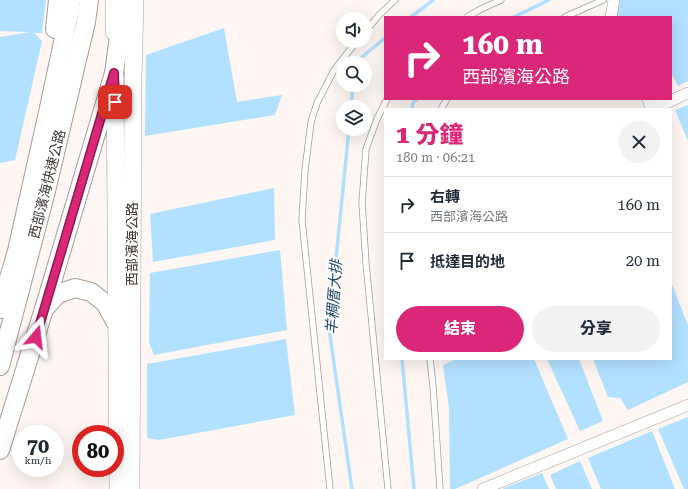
<!DOCTYPE html>
<html lang="zh-TW">
<meta charset="utf-8">
<style>
:root{--surface:#fff;--page:#f2f2f3;--text:#1f2937;--muted:#747a83;--line:#e0e1e3;--accent:#db2777}
body{margin:0;font-family:"Roboto Serif","Noto Sans TC",serif;background:var(--page);color:var(--text);height:100vh;display:flex;flex-direction:column;font-size:15px;white-space:nowrap}
*{box-sizing:border-box;margin:0}
p{font-size:13px;color:var(--muted)}
.icon{flex:none;width:22px;height:22px;fill:none;stroke:currentColor;stroke-width:2;stroke-linecap:round;stroke-linejoin:round}
.map{position:relative;flex:1;overflow:hidden}
.drawer{position:absolute;left:384px;top:108px;width:288px;height:252px;display:flex;flex-direction:column;background:var(--surface);border-radius:0px;box-shadow:0 4px 16px #0002}
.drawer>*{flex:none}
.hud{position:absolute;left:384px;top:16px;width:288px;height:84px;border-radius:0px;box-shadow:0 4px 16px #0002;background:#db2777;color:#fff;overflow:hidden}
.fabs{position:absolute;left:336px;top:12px;display:grid;gap:8px}
.fabs a{display:grid;place-items:center;width:36px;height:36px;border-radius:50%;background:var(--surface);box-shadow:0 4px 16px #0002;font-size:20px}
.speed{position:absolute;left:12px;top:425px;display:flex;gap:8px;font-size:20px;font-weight:700;text-align:center}
.speed>*{display:grid;place-content:center;width:52px;height:52px;border-radius:50%;background:var(--surface);box-shadow:0 4px 16px #0002;line-height:1}
.speed small{font-size:10px;font-weight:400}
.speed .limit{border:6px solid #d22;background:#fff;color:#111}
.pin{position:absolute;display:grid;place-items:center;width:34px;height:34px;color:#fff;margin:-17px;border-radius:8px;box-shadow:0 2px 6px #0006}
.me{position:absolute;width:44px;margin:-22px;rotate:17deg;stroke-linejoin:round;filter:drop-shadow(0 0 3px #0008)}
.turn{display:flex;align-items:center;gap:14px;height:84px;padding:0 12px;font-size:18px}
.turn .icon{width:52px;height:52px;stroke-width:2.5}
.turn b{display:block;font-size:28px;line-height:34px}
.round{display:grid;place-items:center;flex:none;width:42px;height:42px;border-radius:21px;background:var(--page)}
.summary{display:flex;align-items:center;justify-content:space-between;height:68px;padding:0 12px}
h1{font-size:24px;font-weight:800;line-height:30px;color:var(--accent)}
.primary-button{display:flex;gap:8px;margin-top:auto;padding:8px 12px}
.primary-button a{flex:1;height:46px;border-radius:24px;background:var(--accent);color:#fff;font-size:16px;font-weight:800;line-height:46px;text-align:center}
.primary-button a+a{background:var(--page);color:var(--text)}
ul{padding:0;list-style:none}
li{display:flex;align-items:center;gap:12px;height:56px;padding:0 12px;border-top:1px solid var(--line)}
li div{flex:1}
li b{display:block;font-size:15px}
li em{font-style:normal}
.map>svg:first-child{display:block}
.water{fill:#b2e1ff}
.lines{fill:none;stroke-linecap:round;stroke-linejoin:round}
.stream{stroke:#b2e1ff;stroke-width:3.5}
.service-casing{stroke:#aa9b95;stroke-width:7}
.minor-casing{stroke:#aa9b95;stroke-width:12}
.primary-casing{stroke:#aa9b95;stroke-width:18}
.trunk-casing{stroke:#aa9b95;stroke-width:20}
.service{stroke:#fff;stroke-width:5.5}
.minor{stroke:#fff;stroke-width:11}
.primary{stroke:#fff;stroke-width:17}
.trunk{stroke:#fff;stroke-width:18}
.route-casing{stroke:#8e194d;stroke-width:10}
.route{stroke:#db2777;stroke-width:7}
.labels{text-anchor:middle;stroke-width:4;stroke-linejoin:round;paint-order:stroke}
.street-label{font-size:14px;fill:#3f3836;stroke:#fff}
.water-label{font-size:15px;font-style:italic;fill:#1b4862;stroke:#fff}
</style>
<div class="map">
<svg width="688" height="489" viewBox="0 0 688 489">
<rect width="100%" height="100%" fill="#fdf6f3"/>
<!-- water -->
<g class="water">
<polygon points="0,0 46,0 42,33 34,33 42,41 15,160 0,163 0,37 30,32 0,31"/>
<polygon points="620,0 688,0 688,81 678,86 671,73 671,17 614,17 618,1"/>
<polygon points="224,28 237,102 282,95 275,115 145,136 146,55"/>
<polygon points="688,105 688,141 675,110"/>
<polygon points="274,188 275,240 153,262 150,214"/>
<polygon points="280,250 287,330 154,355 149,342 150,273"/>
<polygon points="671,282 688,325 688,382 628,410 620,398 608,397 593,359 671,359"/>
<polygon points="286,339 295,415 159,440 147,438 147,364"/>
<polygon points="456,359 534,359 568,439 455,489 450,489 449,408 443,365"/>
<polygon points="547,359 579,359 603,421 580,431"/>
<polygon points="688,417 688,489 684,489 658,429"/>
<polygon points="652,431 675,489 601,489 588,458"/>
<polygon points="580,461 592,489 556,489 550,475"/>
<polygon points="542,473 549,489 502,489"/>
</g>
<g class="lines">
<!-- stream -->
<g class="stream">
<polyline points="411,17 433,0"/>
<polyline points="514,17 549,0"/>
<polyline points="356,63 356,62 385,38"/>
<polyline points="351,107 353,85"/>
<polyline points="412,109 413,103 417,99"/>
<polyline points="349,129 329,328 352,489"/>
<polyline points="402,359 414,489"/>
</g>
<defs>
<g id="service">
<polyline points="467,17 479,10 501,0"/>
<polyline points="565,17 603,0"/>
<polyline points="365,32 379,15 395,0"/>
<polyline points="387,99 377,119 366,149 362,203 366,263 388,489"/>
<polyline points="441,109 447,99"/>
<polyline points="430,359 433,386 440,489"/>
<polyline points="330,489 302,220 305,170 311,122 317,103 334,70 357,41"/>
</g>
<g id="minor">
<polyline points="611,17 614,0"/>
<polyline points="648,99 650,105 664,104 688,93"/>
<polyline points="483,489 688,405"/>
</g>
<g id="primary">
<polyline points="114,0 114,32"/>
<polyline points="115,78 118,489"/>
<polyline points="131,489 133,79 135,0"/>
</g>
<g id="trunk">
<polyline points="55,29 58,0"/>
<polyline points="45,308 58,294 75,288 91,292 105,303 116,323"/>
<polyline points="0,309 17,251 49,108 69,14 71,0"/>
<polyline points="0,366 46,191 86,22 89,0"/>
<polyline points="0,450 44,309 114,73 124,0"/>
</g>
</defs>
<!-- service casing -->
<use href="#service" class="service-casing"/>
<!-- minor casing -->
<use href="#minor" class="minor-casing"/>
<!-- primary casing -->
<use href="#primary" class="primary-casing"/>
<!-- trunk casing -->
<use href="#trunk" class="trunk-casing"/>
<!-- service -->
<use href="#service" class="service"/>
<!-- minor -->
<use href="#minor" class="minor"/>
<!-- primary -->
<use href="#primary" class="primary"/>
<!-- trunk -->
<use href="#trunk" class="trunk"/>
</g>
<g class="lines">
<defs>
<polyline id="route" points="36,337 114,73 115,102"/>
</defs>
<!-- route casing -->
<use href="#route" class="route-casing"/>
<!-- route -->
<use href="#route" class="route"/>
</g>
<g class="labels">
<!-- street labels -->
<g class="street-label">
<text transform="translate(47 184) rotate(-76)" y="5">西部濱海快速公路</text>
<text transform="translate(132 244) rotate(-90)" y="5">西部濱海公路</text>
</g>
<!-- water labels -->
<g class="water-label">
<text transform="translate(334 297) rotate(-86)" y="5">羊稠厝大排</text>
</g>
</g>
</svg>
<div class="fabs">
<a><svg class="icon" aria-label="sound" viewBox="0 0 24 24"><path d="M4 9h4l5-4v14l-5-4H4zM17 9q2 3 0 6"/></svg></a>
<a><svg class="icon" aria-label="search" viewBox="0 0 24 24"><circle cx="10" cy="10" r="6"/><path d="M15 15l6 6"/></svg></a>
<a><svg class="icon" aria-label="layers" viewBox="0 0 24 24"><path d="M12 4l9 5-9 5-9-5zM3 14l9 5 9-5"/></svg></a>
</div>
<div class="speed"><div>70<small>km/h</small></div><div class="limit">80</div></div>
<div class="pin" style="left:115px;top:102px;background:#d93025"><svg class="icon" aria-label="arrive" viewBox="0 0 24 24"><path d="M6 21V4h12l-3 4 3 4H6"/></svg></div>
<svg class="me" style="left:36px;top:337px" viewBox="-20 -20 40 40"><path d="M0-17L14 15 0 8-14 15z" fill="#db2777" stroke="#fff" stroke-width="4"/></svg>
<div class="hud">
<div class="turn"><svg class="icon" aria-label="right" viewBox="0 0 24 24"><path d="M7 20v-9h11M14 6l5 5-5 5"/></svg><div><b>160 m</b>西部濱海公路</div></div>
</div>
<section class="drawer">
<div class="summary"><div><h1>1 分鐘</h1><p>180 m · 06:21</p></div><a class="round"><svg class="icon" aria-label="close" viewBox="0 0 24 24"><path d="M6 6l12 12M18 6L6 18"/></svg></a></div>
<ul>
<li><svg class="icon" aria-label="right" viewBox="0 0 24 24"><path d="M7 20v-9h11M14 6l5 5-5 5"/></svg><div><b>右轉</b><p>西部濱海公路</p></div><em>160 m</em></li>
<li><svg class="icon" aria-label="arrive" viewBox="0 0 24 24"><path d="M6 21V4h12l-3 4 3 4H6"/></svg><div><b>抵達目的地</b></div><em>20 m</em></li>
</ul>
<div class="primary-button"><a>結束</a><a>分享</a></div>
</section>
</div>
